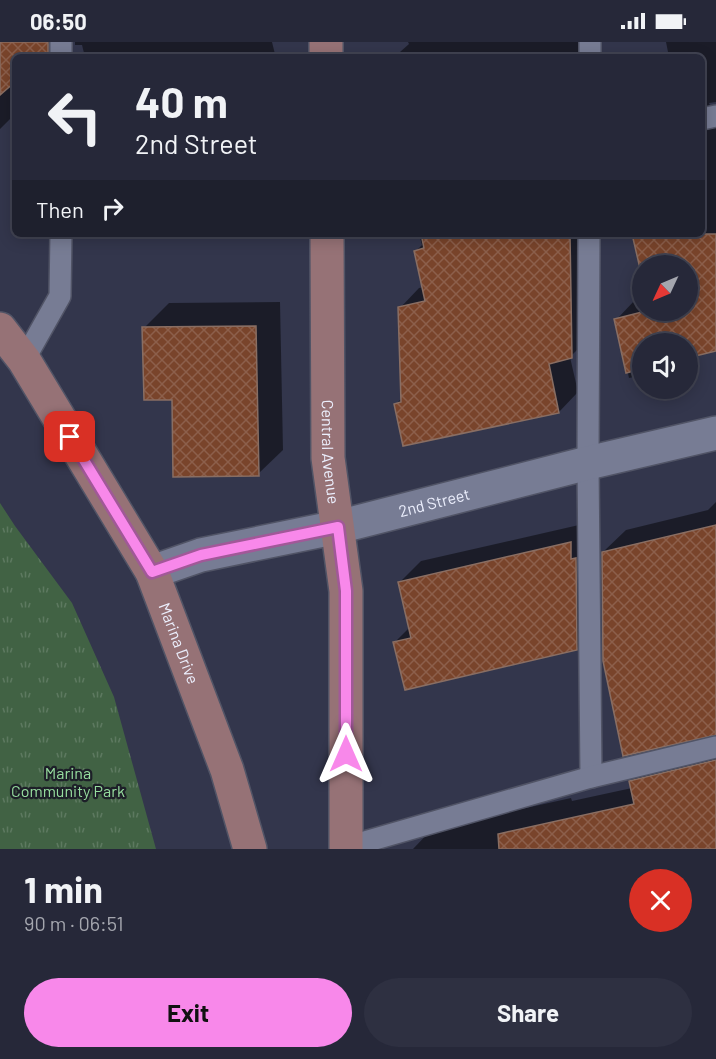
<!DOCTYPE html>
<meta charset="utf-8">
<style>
:root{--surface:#262839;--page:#2e3041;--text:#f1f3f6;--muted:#a4a6ae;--line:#424453;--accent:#f888ea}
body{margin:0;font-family:Barlow,sans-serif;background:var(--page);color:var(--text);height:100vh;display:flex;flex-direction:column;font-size:22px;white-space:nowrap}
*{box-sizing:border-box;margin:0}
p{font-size:20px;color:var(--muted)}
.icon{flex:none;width:33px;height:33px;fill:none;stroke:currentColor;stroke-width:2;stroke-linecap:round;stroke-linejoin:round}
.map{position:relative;height:807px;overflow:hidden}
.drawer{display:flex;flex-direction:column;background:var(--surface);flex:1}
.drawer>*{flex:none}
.banner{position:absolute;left:12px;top:12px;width:693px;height:183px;border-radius:9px;box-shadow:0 3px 15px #0003,0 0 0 2px var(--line);background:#262839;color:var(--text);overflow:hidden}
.needle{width:39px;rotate:226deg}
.tools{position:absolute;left:632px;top:213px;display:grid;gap:12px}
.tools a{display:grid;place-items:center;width:66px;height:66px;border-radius:50%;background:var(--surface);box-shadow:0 3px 15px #0003,0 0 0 2px var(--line);font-size:30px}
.pin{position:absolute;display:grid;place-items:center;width:51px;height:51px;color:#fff;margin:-26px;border-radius:12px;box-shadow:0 3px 9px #0006}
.me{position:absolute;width:66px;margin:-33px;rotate:0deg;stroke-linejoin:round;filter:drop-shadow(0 0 4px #0008)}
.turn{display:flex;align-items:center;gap:21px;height:126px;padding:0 24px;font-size:27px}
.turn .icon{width:78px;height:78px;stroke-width:2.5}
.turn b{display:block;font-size:42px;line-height:51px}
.then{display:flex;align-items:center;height:57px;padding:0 24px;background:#0003;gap:12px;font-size:22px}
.round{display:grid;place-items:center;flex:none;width:63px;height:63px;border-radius:32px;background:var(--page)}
.summary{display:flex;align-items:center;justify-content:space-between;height:102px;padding:0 24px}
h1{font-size:36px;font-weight:700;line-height:45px}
.action{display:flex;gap:12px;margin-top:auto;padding:12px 24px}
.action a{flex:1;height:69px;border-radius:36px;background:var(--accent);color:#111;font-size:24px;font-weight:700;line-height:69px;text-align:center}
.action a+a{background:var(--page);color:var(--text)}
.status{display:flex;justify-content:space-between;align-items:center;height:42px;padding:0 30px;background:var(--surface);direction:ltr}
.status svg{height:16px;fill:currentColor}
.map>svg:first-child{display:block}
.park{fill:url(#park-tufts)}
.shadow{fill:#0007}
.building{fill:url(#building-cross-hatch);stroke:#896e63;stroke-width:1.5}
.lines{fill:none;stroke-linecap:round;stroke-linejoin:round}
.lane-casing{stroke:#515466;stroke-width:24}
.street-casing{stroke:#515466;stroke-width:36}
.secondary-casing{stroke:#515466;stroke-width:36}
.lane{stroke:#777c94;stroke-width:21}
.street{stroke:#777c94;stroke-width:33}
.secondary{stroke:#967276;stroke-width:33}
.route-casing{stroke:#a15898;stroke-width:15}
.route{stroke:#f888ea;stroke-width:10}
.labels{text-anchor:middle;stroke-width:4.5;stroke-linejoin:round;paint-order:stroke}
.street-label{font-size:16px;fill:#eceffd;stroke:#1d1f28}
.park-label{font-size:16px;fill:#97de9f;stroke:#1d1f28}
</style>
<div class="status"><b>06:50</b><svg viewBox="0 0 49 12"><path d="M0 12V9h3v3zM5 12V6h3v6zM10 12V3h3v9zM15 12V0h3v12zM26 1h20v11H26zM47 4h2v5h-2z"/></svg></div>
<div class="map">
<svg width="716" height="807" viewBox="0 0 716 807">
<defs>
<pattern id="park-tufts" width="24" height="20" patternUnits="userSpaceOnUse" patternTransform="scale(1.5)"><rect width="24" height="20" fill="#416244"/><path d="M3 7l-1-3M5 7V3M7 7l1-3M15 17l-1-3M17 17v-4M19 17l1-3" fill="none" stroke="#5d7960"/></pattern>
<pattern id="building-cross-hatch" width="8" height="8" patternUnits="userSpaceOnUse" patternTransform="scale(1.5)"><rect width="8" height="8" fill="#79442b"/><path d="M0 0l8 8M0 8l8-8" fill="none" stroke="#8c5f4b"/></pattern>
</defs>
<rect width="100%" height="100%" fill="#33364c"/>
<!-- park -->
<polygon class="park" points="0,461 15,484 72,561 114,655 156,807 0,807"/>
<!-- shadow -->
<g class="shadow">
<polygon points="0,0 50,0 37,15 15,15 15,72 0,87"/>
<polygon points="75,0 272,0 275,12 272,15 85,15 82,3 75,3"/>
<polygon points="408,0 587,0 587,15 401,15 400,10 409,2"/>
<polygon points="666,0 716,0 716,60 709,61 711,66 716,69 716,308 693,313 687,320 687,302 642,302 642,333 629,336 616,278 635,258 642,257 642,268 687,268 687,224 642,224 642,228 634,192 702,192 702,15 669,15"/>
<polygon points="419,192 589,192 590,295 570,315 578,350 559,370 395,363 403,355 400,266 419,246 424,245 416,209 422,203"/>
<polygon points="280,260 283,408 258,432 144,286 169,261"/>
<polygon points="716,460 716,691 603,510 626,488 708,468"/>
<polygon points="592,480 598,585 576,607 394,601 410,585 400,540 421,519"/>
<polygon points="716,702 716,807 413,807 432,787 571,756 572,759 632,746 630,740 653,717"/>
</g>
<!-- building -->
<g class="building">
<polygon points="0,0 48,0 48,11 43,15 15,15 15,40 0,53"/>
<polygon points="421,192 570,192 572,316 549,322 559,371 403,404 394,362 401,360 398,265 425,259 414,209 424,206"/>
<polygon points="632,192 716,192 716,309 687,316 687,302 642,302 642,327 626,331 614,277 650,268 687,268 687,224 642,224 642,235"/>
<polygon points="256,284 259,434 173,435 172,358 144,358 142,285"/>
<polygon points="716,483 716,693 623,714 603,619 602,510"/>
<polygon points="571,500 571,517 576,516 577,608 405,648 393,600 411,596 398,540"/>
<polygon points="716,718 716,807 499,807 498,792 634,762 629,739"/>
</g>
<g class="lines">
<defs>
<g id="lane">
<polyline points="61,15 61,0"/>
<polyline points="590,15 590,0"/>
<polyline points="702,77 716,74"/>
<polyline points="589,192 588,421 591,735"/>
<polyline points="24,318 60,254 61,192"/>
<polyline points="347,805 591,735 716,705"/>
</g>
<g id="street">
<path id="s1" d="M152,530L201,513L338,485L588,421L716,391"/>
</g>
<g id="secondary">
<polyline points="326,0 326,15"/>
<path id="s2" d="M327,192L328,416L346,549V807"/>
<path id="s3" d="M0,287L24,318L152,530L227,728L250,807"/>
</g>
</defs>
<!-- lane casing -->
<use href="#lane" class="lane-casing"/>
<!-- street casing -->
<use href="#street" class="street-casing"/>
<!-- secondary casing -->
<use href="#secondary" class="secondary-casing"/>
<!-- lane -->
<use href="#lane" class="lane"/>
<!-- street -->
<use href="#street" class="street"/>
<!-- secondary -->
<use href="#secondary" class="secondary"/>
</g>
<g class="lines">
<defs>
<polyline id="route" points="70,395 152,530 201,513 338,485 346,549 346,712"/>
</defs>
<!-- route casing -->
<use href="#route" class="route-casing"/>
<!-- route -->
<use href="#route" class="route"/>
</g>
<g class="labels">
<!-- street labels -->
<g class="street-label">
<text dy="6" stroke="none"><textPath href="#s2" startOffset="218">Central Avenue</textPath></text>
<text dy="6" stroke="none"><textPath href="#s1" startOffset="291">2nd Street</textPath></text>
<text dy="6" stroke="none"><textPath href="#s3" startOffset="363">Marina Drive</textPath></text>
</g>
<!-- park labels -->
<g class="park-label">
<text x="68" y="737">Marina<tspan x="68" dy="18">Community Park</tspan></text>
</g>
</g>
</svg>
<div class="tools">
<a><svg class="needle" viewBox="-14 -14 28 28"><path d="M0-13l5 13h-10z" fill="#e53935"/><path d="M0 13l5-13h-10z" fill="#a4a6ae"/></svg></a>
<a><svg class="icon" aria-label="sound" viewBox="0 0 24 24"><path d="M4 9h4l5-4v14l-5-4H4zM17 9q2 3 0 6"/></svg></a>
</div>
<div class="pin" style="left:70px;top:395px;background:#d93025"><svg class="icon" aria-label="arrive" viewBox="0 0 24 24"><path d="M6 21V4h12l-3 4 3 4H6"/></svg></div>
<svg class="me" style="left:346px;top:712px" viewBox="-20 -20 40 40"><path d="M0-17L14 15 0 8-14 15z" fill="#f888ea" stroke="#fff" stroke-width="4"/></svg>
<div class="banner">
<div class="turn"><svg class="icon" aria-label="left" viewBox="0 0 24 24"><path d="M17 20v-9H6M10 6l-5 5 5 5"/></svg><div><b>40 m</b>2nd Street</div></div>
<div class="then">Then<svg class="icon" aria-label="right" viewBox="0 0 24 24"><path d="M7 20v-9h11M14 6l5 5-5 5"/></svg></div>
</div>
</div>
<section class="drawer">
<div class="summary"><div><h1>1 min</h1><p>90 m · 06:51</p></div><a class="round" style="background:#d93025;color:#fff"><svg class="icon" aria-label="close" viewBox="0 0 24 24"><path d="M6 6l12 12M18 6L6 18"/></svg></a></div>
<div class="action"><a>Exit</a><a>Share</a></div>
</section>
